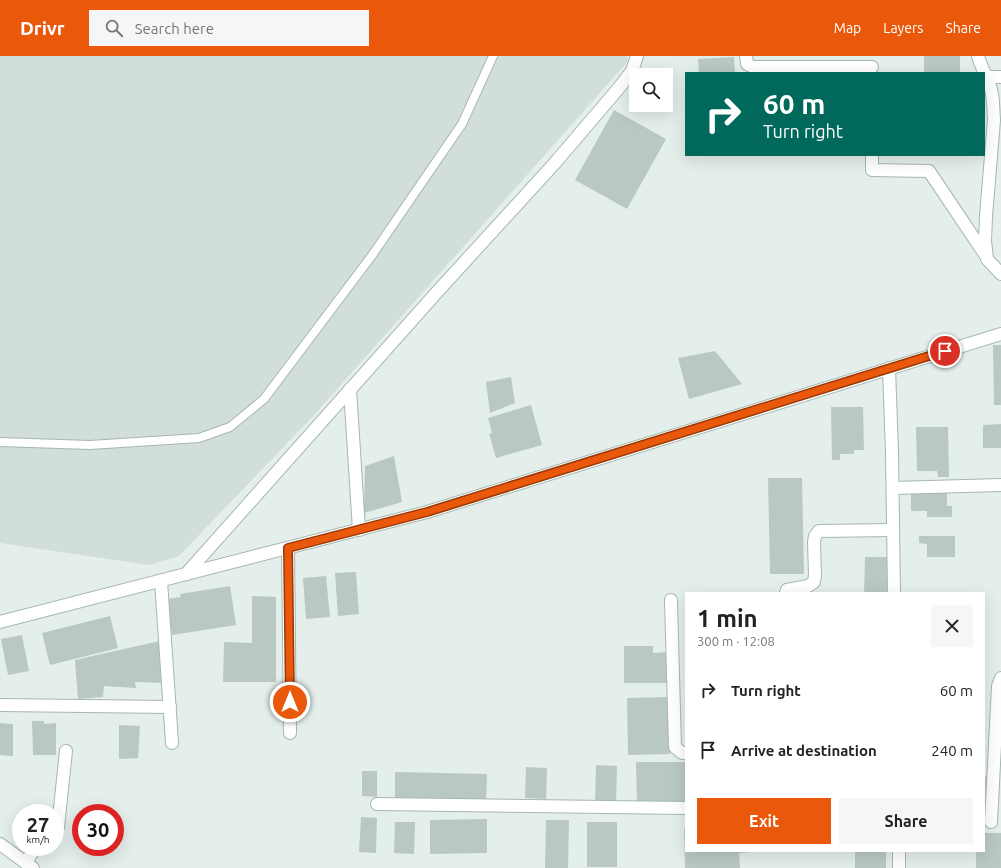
<!DOCTYPE html>
<meta charset="utf-8">
<style>
:root{--surface:#fff;--page:#f6f6f6;--text:#222;--muted:#767676;--accent:#ea580c}
body{margin:0;font-family:Ubuntu,sans-serif;background:var(--page);color:var(--text);height:100vh;display:flex;flex-direction:column;font-size:15px;white-space:nowrap}
*{box-sizing:border-box;margin:0}
p{font-size:13px;color:var(--muted)}
.icon{flex:none;width:22px;height:22px;fill:none;stroke:currentColor;stroke-width:2;stroke-linecap:round;stroke-linejoin:round}
.map{position:relative;flex:1;overflow:hidden}
.details{position:absolute;left:685px;top:536px;width:300px;height:260px;display:flex;flex-direction:column;background:var(--surface);border-radius:0px;box-shadow:0 4px 16px #0002}
.details>*{flex:none}
.guide{position:absolute;left:685px;top:16px;width:300px;height:84px;border-radius:0px;box-shadow:0 4px 16px #0002;background:#00695c;color:#fff;overflow:hidden}
.buttons{position:absolute;left:629px;top:12px;display:grid;gap:8px}
.buttons a{display:grid;place-items:center;width:44px;height:44px;border-radius:0px;background:var(--surface);box-shadow:0 4px 16px #0002;font-size:20px}
.speed{position:absolute;left:12px;top:748px;display:flex;gap:8px;font-size:20px;font-weight:700;text-align:center}
.speed>*{display:grid;place-content:center;width:52px;height:52px;border-radius:50%;background:var(--surface);box-shadow:0 4px 16px #0002;line-height:1}
.speed small{font-size:10px;font-weight:400}
.speed .limit{border:6px solid #d22;background:#fff;color:#111}
.pin{position:absolute;display:grid;place-items:center;width:34px;height:34px;color:#fff;margin:-17px;border:2px solid #fff;border-radius:50%;box-shadow:0 1px 4px #0007}
.me{position:absolute;width:44px;margin:-22px;rotate:0deg;stroke-linejoin:round;filter:drop-shadow(0 0 3px #0008)}
.turn{display:flex;align-items:center;gap:14px;height:84px;padding:0 12px;font-size:18px}
.turn .icon{width:52px;height:52px;stroke-width:2.5}
.turn b{display:block;font-size:28px;line-height:34px}
.round{display:grid;place-items:center;flex:none;width:42px;height:42px;border-radius:0px;background:var(--page)}
.head{display:flex;align-items:center;justify-content:space-between;height:68px;padding:0 12px}
h1{font-size:24px;font-weight:700;line-height:30px}
.primary-button{display:flex;gap:8px;margin-top:auto;padding:8px 12px}
.primary-button a{flex:1;height:46px;border-radius:0px;background:var(--accent);color:#fff;font-size:16px;font-weight:700;line-height:46px;text-align:center}
.primary-button a+a{background:var(--page);color:var(--text)}
ul{padding:0;list-style:none}
li{display:flex;align-items:center;gap:12px;height:60px;padding:0 12px}
li div{flex:1}
li b{display:block;font-size:15px}
li em{font-style:normal}
header{display:flex;align-items:center;gap:24px;box-sizing:border-box;height:56px;padding:0 20px;background:var(--accent);color:#fff}
header strong{font-size:19px}
nav{display:flex;gap:22px;margin-inline-start:auto;font-size:14px}
.search{width:280px;height:36px;background:var(--page);display:flex;align-items:center;gap:10px;box-sizing:border-box;padding:0 14px;border-radius:0px;color:var(--muted);font-size:15px}
.map>svg:first-child{display:block}
.built{fill:#d2ded8}
.building{fill:#b9c9c2}
.lines{fill:none;stroke-linecap:round;stroke-linejoin:round}
.service-casing{stroke:#a6b7b1;stroke-width:10}
.minor-casing{stroke:#a6b7b1;stroke-width:14}
.tertiary-casing{stroke:#a6b7b1;stroke-width:14}
.service{stroke:#fff;stroke-width:8}
.minor{stroke:#fff;stroke-width:12}
.tertiary{stroke:#fff;stroke-width:12}
.route-casing{stroke:#983908;stroke-width:10}
.route{stroke:#ea580c;stroke-width:7}
</style>
<header>
<strong>Drivr</strong>
<div class="search"><svg class="icon" aria-label="search" viewBox="0 0 24 24"><circle cx="10" cy="10" r="6"/><path d="M15 15l6 6"/></svg>Search here</div>
<nav><a>Map</a><a>Layers</a><a>Share</a></nav>
</header>
<div class="map">
<svg width="1001" height="812" viewBox="0 0 1001 812">
<rect width="100%" height="100%" fill="#e4eeea"/>
<!-- built -->
<polygon class="built" points="0,0 627,0 629,4 314,359 179,500 149,509 0,487"/>
<!-- building -->
<g class="building">
<rect x="924" y="0" width="36" height="17"/>
<polygon points="734,1 735,17 699,17 698,3"/>
<polygon points="614,54 666,83 627,153 575,124"/>
<polygon points="993,289 1001,289 1001,349 994,349"/>
<polygon points="715,295 742,328 689,343 678,302"/>
<polygon points="511,321 515,347 490,357 486,326"/>
<polygon points="531,349 542,389 496,402 489,378 492,377 488,362"/>
<polygon points="831,351 863,351 864,394 854,394 854,398 840,398 840,404 832,404"/>
<polygon points="1001,368 1001,392 983,392 983,369"/>
<polygon points="916,371 948,371 949,421 938,421 937,415 917,415"/>
<polygon points="394,400 402,446 364,457 365,410"/>
<polygon points="768,422 802,422 804,518 770,518"/>
<polygon points="911,436 947,436 947,450 952,450 952,461 927,461 927,455 911,455"/>
<polygon points="919,480 955,480 955,501 927,501 927,488 919,487"/>
<polygon points="865,501 892,501 891,537 864,537"/>
<polygon points="356,516 359,558 338,560 335,517"/>
<polygon points="326,520 330,561 306,563 303,522"/>
<polygon points="230,530 236,569 172,579 167,543 181,541 180,538"/>
<polygon points="252,540 276,541 276,626 223,626 224,586 252,587"/>
<polygon points="110,560 118,592 50,609 42,577"/>
<polygon points="22,579 29,615 8,619 1,583"/>
<polygon points="164,584 163,627 135,626 136,632 104,630 103,641 78,643 75,604"/>
<polygon points="624,590 653,590 653,597 668,596 669,627 624,627"/>
<polygon points="668,641 670,698 628,699 627,642"/>
<polygon points="32,665 44,665 44,668 56,667 56,699 33,699"/>
<polygon points="0,667 13,668 13,700 0,699"/>
<polygon points="119,669 140,670 138,702 119,703"/>
<polygon points="636,706 685,706 685,747 637,747"/>
<polygon points="596,709 617,710 616,749 595,748"/>
<polygon points="526,711 547,712 546,743 525,742"/>
<polygon points="362,715 377,715 377,741 362,740"/>
<polygon points="395,716 487,718 486,747 395,745"/>
<polygon points="984,720 989,721 988,757 984,757"/>
<polygon points="361,761 377,762 376,797 359,796"/>
<polygon points="487,763 487,797 430,798 430,764"/>
<polygon points="546,764 569,764 568,812 545,812"/>
<polygon points="395,766 415,766 414,798 394,797"/>
<rect x="587" y="766" width="30" height="45"/>
<polygon points="684,773 686,773 686,795 752,795 752,796 739,797 740,812 685,812"/>
<polygon points="984,777 1001,777 1001,812 976,812 976,795 984,795"/>
<rect x="855" y="795" width="31" height="17"/>
</g>
<g class="lines">
<defs>
<polyline id="service" points="0,386 90,389 199,382 230,371 264,343 373,198 462,68 493,0"/>
<g id="minor">
<polyline points="746,0 747,8 753,11 872,11"/>
<path d="M978,0C981,11 986,19 990,30C994,40 993,53 994,64L986,160L985,185L987,203L1001,218"/>
<polyline points="986,21 1001,21"/>
<polyline points="872,99 872,114 929,115 986,200"/>
<polyline points="889,312 892,397 894,537"/>
<polyline points="350,333 359,474"/>
<polyline points="893,432 1001,429"/>
<polyline points="288,492 290,677"/>
<polyline points="161,525 172,687"/>
<polyline points="786,537 787,534 808,530 814,526 815,519 814,486 815,480 819,475 893,474"/>
<polyline points="671,544 675,691 682,697 686,697"/>
<polyline points="0,649 170,651"/>
<polyline points="377,748 686,752"/>
<polyline points="991,766 998,630 1001,622"/>
<polyline points="55,775 58,771 66,695"/>
<polyline points="0,788 33,812"/>
<polyline points="26,807 34,793 37,791"/>
<polyline points="899,812 899,795"/>
</g>
<g id="tertiary">
<polyline points="186,518 438,235 554,108 618,33 632,15 637,0"/>
<polyline points="0,566 427,456 1001,278"/>
</g>
</defs>
<!-- service casing -->
<use href="#service" class="service-casing"/>
<!-- minor casing -->
<use href="#minor" class="minor-casing"/>
<!-- tertiary casing -->
<use href="#tertiary" class="tertiary-casing"/>
<!-- service -->
<use href="#service" class="service"/>
<!-- minor -->
<use href="#minor" class="minor"/>
<!-- tertiary -->
<use href="#tertiary" class="tertiary"/>
</g>
<g class="lines">
<defs>
<polyline id="route" points="290,646 288,492 427,456 945,295"/>
</defs>
<!-- route casing -->
<use href="#route" class="route-casing"/>
<!-- route -->
<use href="#route" class="route"/>
</g>
</svg>
<div class="buttons">
<a><svg class="icon" aria-label="search" viewBox="0 0 24 24"><circle cx="10" cy="10" r="6"/><path d="M15 15l6 6"/></svg></a>
</div>
<div class="speed"><div>27<small>km/h</small></div><div class="limit">30</div></div>
<div class="pin" style="left:945px;top:295px;background:#d93025"><svg class="icon" aria-label="arrive" viewBox="0 0 24 24"><path d="M6 21V4h12l-3 4 3 4H6"/></svg></div>
<svg class="me" style="left:290px;top:646px" viewBox="-20 -20 40 40"><circle r="17" fill="#ea580c" stroke="#fff" stroke-width="3"/><path d="M0-11L8 9 0 5-8 9z" fill="#fff"/></svg>
<div class="guide">
<div class="turn"><svg class="icon" aria-label="right" viewBox="0 0 24 24"><path d="M7 20v-9h11M14 6l5 5-5 5"/></svg><div><b>60 m</b>Turn right</div></div>
</div>
<section class="details">
<div class="head"><div><h1>1 min</h1><p>300 m · 12:08</p></div><a class="round"><svg class="icon" aria-label="close" viewBox="0 0 24 24"><path d="M6 6l12 12M18 6L6 18"/></svg></a></div>
<ul>
<li><svg class="icon" aria-label="right" viewBox="0 0 24 24"><path d="M7 20v-9h11M14 6l5 5-5 5"/></svg><div><b>Turn right</b></div><em>60 m</em></li>
<li><svg class="icon" aria-label="arrive" viewBox="0 0 24 24"><path d="M6 21V4h12l-3 4 3 4H6"/></svg><div><b>Arrive at destination</b></div><em>240 m</em></li>
</ul>
<div class="primary-button"><a>Exit</a><a>Share</a></div>
</section>
</div>
